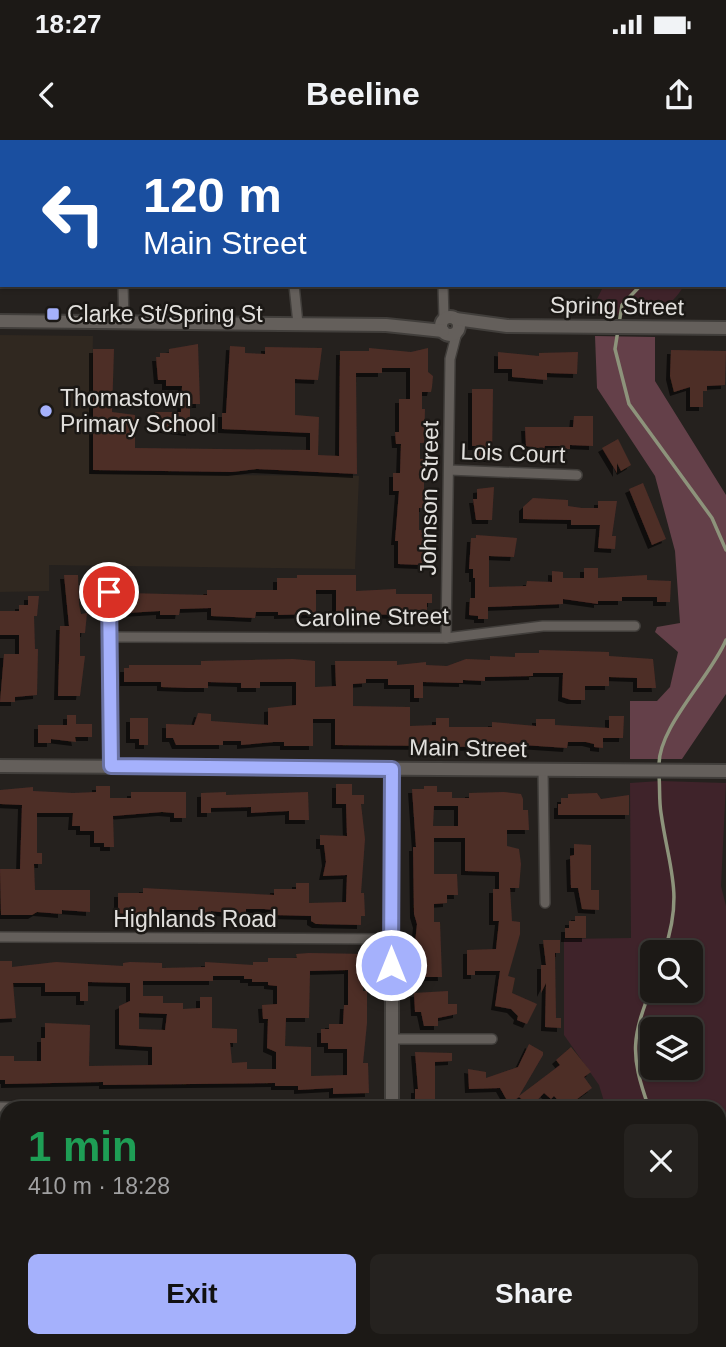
<!DOCTYPE html>
<meta charset="utf-8">
<style>
:root{--surface:#1c1916;--page:#25221f;--text:#f1f3f6;--muted:#a0a0a1;--line:#3a3835;--accent:#a5b1fc}
body{margin:0;font-family:Arial,sans-serif;background:var(--page);color:var(--text);height:100vh;display:flex;flex-direction:column;font-size:26px;white-space:nowrap}
*{box-sizing:border-box;margin:0}
p{font-size:23px;color:var(--muted)}
.icon{flex:none;width:38px;height:38px;fill:none;stroke:currentColor;stroke-width:2;stroke-linecap:round;stroke-linejoin:round}
.map{position:relative;flex:1;overflow:hidden}
.panel{position:absolute;left:0px;top:961px;width:726px;height:247px;display:flex;flex-direction:column;background:var(--surface);border-radius:21px 21px 0 0;box-shadow:0 2px 5px #0004,0 0 0 2px var(--line)}
.panel>*{flex:none}
.guide{position:absolute;left:0px;top:0px;width:726px;height:147px;box-shadow:0 2px 5px #0004,0 0 0 2px var(--line);background:#1a4fa0;color:#fff;overflow:hidden}
.controls{position:absolute;left:640px;top:800px;display:grid;gap:14px}
.controls a{display:grid;place-items:center;width:63px;height:63px;border-radius:10px;background:var(--surface);box-shadow:0 2px 5px #0004,0 0 0 2px var(--line);font-size:35px}
.pin{position:absolute;display:grid;place-items:center;width:60px;height:60px;color:#fff;margin:-30px;border:4px solid #fff;border-radius:50%;box-shadow:0 2px 7px #0007}
.me{position:absolute;width:77px;margin:-38px;rotate:0deg;stroke-linejoin:round;filter:drop-shadow(0 0 5px #0008)}
.turn{display:flex;align-items:center;gap:24px;height:147px;padding:0 28px;font-size:32px}
.turn .icon{width:91px;height:91px;stroke-width:2.5}
.turn b{display:block;font-size:49px;line-height:60px}
.round{display:grid;place-items:center;flex:none;width:74px;height:74px;border-radius:10px;background:var(--page)}
.overview{display:flex;align-items:center;justify-content:space-between;height:119px;padding:0 28px}
h1{font-size:42px;font-weight:700;line-height:52px;color:#1e9e55}
.primary-button{display:flex;gap:14px;margin-top:auto;padding:14px 28px}
.primary-button a{flex:1;height:80px;border-radius:10px;background:var(--accent);color:#111;font-size:28px;font-weight:700;line-height:80px;text-align:center}
.primary-button a+a{background:var(--page);color:var(--text)}
.status{display:flex;justify-content:space-between;align-items:center;height:49px;padding:0 35px;background:var(--surface);direction:ltr}
.status svg{height:19px;fill:currentColor}
header{display:flex;justify-content:space-between;align-items:center;height:91px;padding:0 28px;background:var(--surface);font-size:32px;font-weight:700}
.map>svg:first-child{display:block}
.built{fill:#302820}
.green{fill:#3f232a;fill-rule:evenodd}
.forest{fill:#644049}
.lines{fill:none;stroke-linecap:round;stroke-linejoin:round}
.stream{stroke:#8d937b;stroke-width:3.5}
.building{fill:#4e2d26;fill-rule:evenodd;filter:url(#shadow)}
.street-casing{stroke:#413e3b;stroke-width:12}
.secondary-casing{stroke:#413e3b;stroke-width:16}
.street{stroke:#645f5b;stroke-width:9}
.secondary{stroke:#645f5b;stroke-width:12}
.route-casing{stroke:#6b73a4;stroke-width:18}
.route{stroke:#a5b1fc;stroke-width:12}
.poi-dot{fill:#a5b1fc;stroke:#1b1815;stroke-width:2.5}
.labels{text-anchor:middle;stroke-width:5;stroke-linejoin:round;paint-order:stroke}
.street-label{font-size:23px;fill:#e1dfdc;stroke:#1b1815}
.poi-label{font-size:23px;fill:#e1dfdc;stroke:#1b1815;text-anchor:start}
</style>
<div class="status"><b>18:27</b><svg viewBox="0 0 49 12"><path d="M0 12V9h3v3zM5 12V6h3v6zM10 12V3h3v9zM15 12V0h3v12zM26 1h20v11H26zM47 4h2v5h-2z"/></svg></div>
<header><svg class="icon" aria-label="back" viewBox="0 0 24 24"><path d="M15 5l-7 7 7 7"/></svg>Beeline<svg class="icon" aria-label="share" viewBox="0 0 24 24"><path d="M12 15V3M7 8l5-5 5 5M5 13v7h14v-7"/></svg></header>
<div class="map">
<svg width="726" height="1207" viewBox="0 0 726 1207">
<defs>
<filter id="shadow"><feDropShadow dx="-4" dy="4" stdDeviation="0" flood-color="#0009"/></filter>
</defs>
<rect width="100%" height="100%" fill="#25211e"/>
<!-- built -->
<polygon class="built" points="0,195 93,196 90,334 359,336 355,429 49,425 49,451 0,452"/>
<!-- green -->
<g class="green">
<path d="M604,145H684C664,183 626,174 590,173Z"/>
<path d="M660,641L726,643L721,746L726,766V1207H621V1201L719,1200V968H606L599,945L564,895V799L631,798L630,643ZM653,812H691V850H653ZM653,889H691V928H653Z"/>
</g>
<!-- forest -->
<polygon class="forest" points="595,196 655,197 655,241 726,355 726,554 682,619 630,619 630,561 657,561 670,547 678,512 655,492 657,487 680,483 675,411 655,336 597,248"/>
<g class="lines">
<!-- stream -->
<g class="stream">
<polyline points="615,0 617,2"/>
<polyline points="641,145 622,165 615,209 629,264 712,378 726,410"/>
<path d="M659,627C657,588 710,538 726,500"/>
<path d="M659,635C660,648 659,661 661,673C669,730 684,753 664,812"/>
<path d="M649,968C629,912 632,898 653,843"/>
<polyline points="719,1048 726,1055"/>
</g>
</g>
<!-- building -->
<g class="building">
<polygon points="198,204 200,264 190,264 190,292 155,288 155,272 181,272 182,246 166,246 166,240 158,240 156,217 160,217 160,213 169,213 169,209"/>
<polygon points="230,206 245,207 245,213 265,214 265,207 322,208 318,240 295,239 295,275 319,277 318,315 339,316 340,211 369,211 369,208 411,212 428,208 428,232 433,236 432,247 431,252 422,252 422,269 425,269 424,303 420,303 420,319 424,319 424,368 419,368 419,390 424,390 422,425 398,424 398,401 395,401 399,351 393,351 393,333 400,333 401,304 396,304 395,292 399,292 399,259 410,259 410,228 382,228 382,233 356,233 357,334 257,329 232,332 93,330 93,209 114,209 112,272 135,275 135,308 310,310 310,293 222,289 222,273 226,273"/>
<polygon points="671,210 726,211 725,245 707,246 707,251 703,251 703,267 690,267 690,247 674,252 670,236"/>
<polygon points="498,212 539,216 539,213 578,212 577,234 547,233 547,240 512,237 512,229 498,229"/>
<polygon points="472,249 493,249 492,318 477,318 477,306 472,306"/>
<polygon points="574,276 593,276 593,306 570,305 570,309 561,309 561,306 545,306 544,309 526,306 525,287 573,287"/>
<polygon points="618,299 631,325 621,331 617,323 617,333 602,308"/>
<polygon points="643,343 666,399 652,405 629,349"/>
<polygon points="494,347 492,380 476,380 473,359 477,359 477,349"/>
<polygon points="533,358 568,360 568,366 582,368 598,368 598,361 617,361 612,396 616,396 615,409 598,408 600,385 571,385 571,380 523,379 523,367"/>
<polygon points="476,395 517,398 514,417 489,416 489,447 526,446 527,441 552,442 552,431 563,432 563,438 584,438 584,428 598,428 598,438 647,435 647,440 671,441 670,462 657,462 657,457 622,457 622,461 598,461 598,464 563,459 563,464 488,467 488,479 478,479 478,476 469,475 470,458 475,458 475,438 473,438 473,429 469,429 471,398 476,398"/>
<polygon points="64,435 78,435 79,464 81,474 87,473 85,493 80,493 80,516 85,516 80,556 58,556 60,486 69,486"/>
<polygon points="297,435 356,435 356,451 396,449 396,454 432,454 432,463 427,463 427,470 418,470 418,475 336,474 336,450 316,450 316,474 278,475 278,472 256,472 255,478 211,476 211,468 180,469 179,475 160,475 160,471 126,473 126,453 207,455 207,450 277,450 277,438 297,438"/>
<polygon points="28,456 39,456 37,476 34,476 35,509 38,509 37,555 15,557 15,562 0,562 4,514 19,514 19,495 0,495 0,471 19,471 19,465 28,465"/>
<polygon points="539,510 609,512 609,516 653,519 656,548 637,548 637,538 609,537 609,546 585,546 585,560 571,560 562,557 563,533 533,533 533,536 485,537 485,541 463,540 463,543 423,542 423,558 414,558 414,545 388,545 388,539 366,539 366,543 353,544 353,566 410,567 410,586 436,585 436,578 449,578 449,587 492,587 492,582 536,586 536,579 555,579 555,585 609,588 609,576 624,576 623,598 603,598 603,608 594,607 594,604 586,602 568,602 567,608 492,603 493,606 455,607 434,603 434,606 335,605 335,579 313,579 313,606 284,606 284,602 274,602 241,605 241,601 223,601 223,605 176,605 173,598 166,598 166,584 194,585 198,573 211,574 211,581 268,585 268,568 296,565 296,542 260,542 260,548 241,548 241,543 208,542 208,548 189,548 161,547 161,542 124,542 124,528 129,528 129,525 201,525 201,521 293,519 315,521 315,547 336,546 335,521 397,521 397,525 426,522 426,525 447,526 466,519 490,520 490,516 515,517 515,513 539,513"/>
<polygon points="67,575 76,575 76,584 92,584 92,597 75,597 76,602 51,599 51,603 38,603 38,585 67,585"/>
<polygon points="130,578 148,578 148,605 139,605 139,599 130,599"/>
<polygon points="336,644 352,644 352,655 364,655 364,664 361,664 365,699 361,753 364,753 365,776 361,776 361,785 316,784 311,781 311,776 274,775 274,770 264,769 246,769 246,775 211,771 211,775 202,775 201,770 161,770 161,774 138,775 118,773 118,753 143,753 143,748 274,755 274,749 296,749 296,743 309,743 309,763 346,762 347,735 323,736 326,722 324,705 320,705 320,695 347,696 346,664 336,664"/>
<polygon points="96,646 110,646 110,658 131,658 131,652 186,652 186,678 174,678 174,673 162,672 113,676 114,707 104,707 104,703 94,703 94,691 80,691 80,686 72,686 73,673 37,673 37,713 42,713 42,724 34,724 35,750 90,750 90,772 62,770 62,774 37,772 32,775 1,775 0,729 20,729 22,665 0,664 0,650 33,647 33,651 73,653 96,652"/>
<path d="M424,646H437V652H452V658H469V653L504,652L521,654L523,659V670H528L529,690H507V706L519,709L521,724L519,748H510L512,781L520,782V794L508,836L515,838L512,853L537,864L527,884L517,880L518,876L511,869L495,866L500,831H475V835H467V810L496,809L499,781H493V749H499V732L465,731V698H434V734H457L458,755H447V763L434,764V782H440L442,837H414V828H419V812H414L417,784L414,774L413,707H416L412,649H424ZM434,666H458V686H433Z"/>
<polygon points="226,652 226,655 308,652 309,680 289,680 289,671 251,673 251,667 211,668 211,673 201,673 201,653"/>
<polygon points="597,653 601,659 629,655 629,675 558,675 558,664 561,664 561,658 568,658 568,654"/>
<polygon points="574,704 591,705 591,750 599,750 599,770 582,769 578,748 571,748 570,716 574,715"/>
<polygon points="575,776 586,776 586,798 565,798 565,788 569,788 569,781 575,781"/>
<polygon points="543,800 560,800 560,813 555,813 556,878 561,878 561,888 545,887 546,843 541,853 541,825 546,825"/>
<path d="M309,813L366,814L363,851H367V883L363,923H368L369,953L333,954V948L298,950V946H275V943L103,945V942L5,944V940H0V916H14V921H41V898H45V883L90,885L89,926L152,925V907L119,905V866L130,861V843L88,842V861H80V852H45V843H13L16,878L0,879V821H12V827L56,822L123,826V823L130,822L162,823V828L205,827V822L253,825V822H268V818H297L296,814ZM348,830V865H344L343,884H329V889H321V903H328V909H347V935L311,936V907L285,906L286,878H309L310,831ZM213,836H244V839H252V842H268V845L277,846V864L262,865L263,879H268L267,908L276,912V929H247V922L232,923L230,903H237V889L212,888V857H200V868L183,869V863H163V856H143V841H213ZM139,873L167,874L165,890L139,889Z"/>
<polygon points="448,851 448,864 457,864 457,874 438,878 438,886 424,886 421,872 415,872 414,853"/>
<polygon points="529,904 543,912 543,915 519,956 560,925 556,920 571,907 591,932 584,937 592,948 565,968 554,956 551,959 544,953 531,967 519,957 509,964 500,948 469,949 468,929 486,932 486,938 518,927"/>
<polygon points="415,912 452,913 452,921 435,922 435,968 419,968 419,959 415,959 415,949 418,949"/>
</g>
<g class="lines">
<defs>
<g id="street">
<polyline points="416,0 417,2"/>
<polyline points="124,2 124,0"/>
<polyline points="282,2 283,0"/>
<polyline points="123,145 124,182"/>
<polyline points="294,145 298,184"/>
<polyline points="443,145 444,179"/>
<polyline points="449,330 577,335"/>
<polyline points="109,430 111,626"/>
<polyline points="109,497 446,498 543,486 635,486"/>
<polyline points="446,498 450,219 457,192"/>
<polyline points="543,630 545,763"/>
<polyline points="0,797 390,799"/>
<polyline points="391,899 492,899"/>
<polyline points="0,967 77,968"/>
<polyline points="0,1137 7,1137"/>
<polyline points="543,1207 543,1200"/>
</g>
<g id="secondary">
<circle cx="450" cy="186" r="9"/>
<polyline points="456,179 507,186 726,188"/>
<polyline points="0,181 386,185 443,191"/>
<polyline points="0,626 726,631"/>
<polyline points="392,968 392,629"/>
<polyline points="393,1207 393,1200"/>
</g>
</defs>
<!-- street casing -->
<use href="#street" class="street-casing"/>
<!-- secondary casing -->
<use href="#secondary" class="secondary-casing"/>
<!-- street -->
<use href="#street" class="street"/>
<!-- secondary -->
<use href="#secondary" class="secondary"/>
</g>
<g class="lines">
<defs>
<polyline id="route" points="109,452 111,626 392,629 391,825"/>
</defs>
<!-- route casing -->
<use href="#route" class="route-casing"/>
<!-- route -->
<use href="#route" class="route"/>
</g>
<!-- markers -->
<g class="poi-dot">
<rect x="46" y="167" width="14" height="14" rx="3.5"/>
<circle cx="46" cy="271" r="7"/>
</g>
<g class="labels">
<!-- street labels -->
<g class="street-label">
<text transform="translate(617 166) rotate(1)" y="8">Spring Street</text>
<text transform="translate(513 313) rotate(2)" y="8">Lois Court</text>
<text transform="translate(429 358) rotate(-89)" y="8">Johnson Street</text>
<text transform="translate(372 477) rotate(-1)" y="8">Caroline Street</text>
<text transform="translate(468 608) rotate(1)" y="8">Main Street</text>
<text x="195" y="787">Highlands Road</text>
</g>
<!-- poi labels -->
<g class="poi-label">
<text x="67" y="182">Clarke St/Spring St</text>
<text x="60" y="266">Thomastown<tspan x="60" dy="26">Primary School</tspan></text>
</g>
</g>
</svg>
<div class="controls">
<a><svg class="icon" aria-label="search" viewBox="0 0 24 24"><circle cx="10" cy="10" r="6"/><path d="M15 15l6 6"/></svg></a>
<a><svg class="icon" aria-label="layers" viewBox="0 0 24 24"><path d="M12 4l9 5-9 5-9-5zM3 14l9 5 9-5"/></svg></a>
</div>
<div class="pin" style="left:109px;top:452px;background:#d93025"><svg class="icon" aria-label="arrive" viewBox="0 0 24 24"><path d="M6 21V4h12l-3 4 3 4H6"/></svg></div>
<svg class="me" style="left:391px;top:825px" viewBox="-20 -20 40 40"><circle r="17" fill="#a5b1fc" stroke="#fff" stroke-width="3"/><path d="M0-11L8 9 0 5-8 9z" fill="#fff"/></svg>
<div class="guide">
<div class="turn"><svg class="icon" aria-label="left" viewBox="0 0 24 24"><path d="M17 20v-9H6M10 6l-5 5 5 5"/></svg><div><b>120 m</b>Main Street</div></div>
</div>
<section class="panel">
<div class="overview"><div><h1>1 min</h1><p>410 m · 18:28</p></div><a class="round"><svg class="icon" aria-label="close" viewBox="0 0 24 24"><path d="M6 6l12 12M18 6L6 18"/></svg></a></div>
<div class="primary-button"><a>Exit</a><a>Share</a></div>
</section>
</div>
